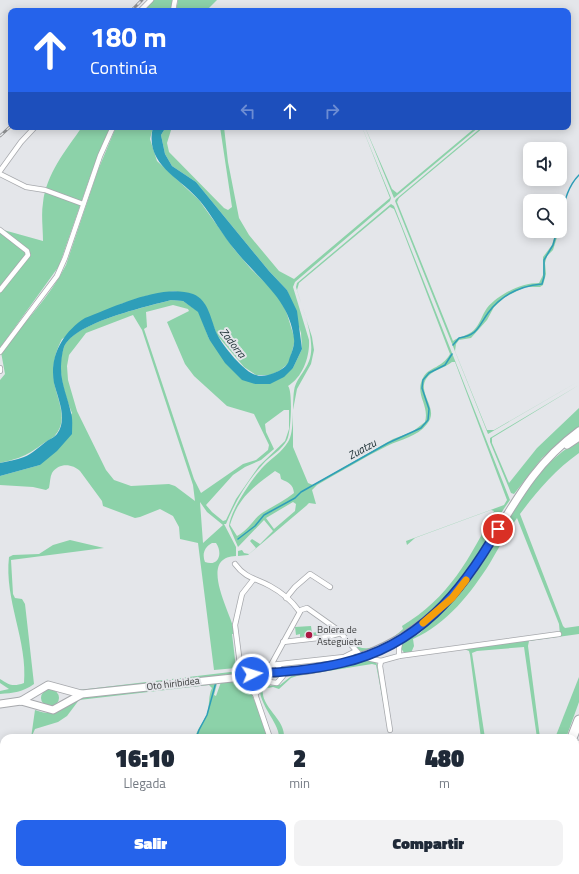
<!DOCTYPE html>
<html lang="es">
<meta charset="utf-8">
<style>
:root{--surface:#fff;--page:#f2f2f3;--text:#1f2937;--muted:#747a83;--accent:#2563eb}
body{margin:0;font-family:"Titillium Web",sans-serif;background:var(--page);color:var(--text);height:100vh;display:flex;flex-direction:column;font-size:15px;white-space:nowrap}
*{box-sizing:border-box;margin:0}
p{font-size:13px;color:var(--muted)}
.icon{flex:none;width:22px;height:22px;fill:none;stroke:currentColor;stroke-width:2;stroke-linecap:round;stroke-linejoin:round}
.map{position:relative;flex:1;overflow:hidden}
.side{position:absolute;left:0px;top:734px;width:579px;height:140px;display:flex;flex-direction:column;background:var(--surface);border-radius:12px 12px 0 0;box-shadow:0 2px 10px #0003}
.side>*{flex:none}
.hud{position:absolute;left:8px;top:8px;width:563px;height:122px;border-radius:8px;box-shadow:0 2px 10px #0003;background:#2563eb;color:#fff;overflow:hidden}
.controls{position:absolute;left:523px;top:142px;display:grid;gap:8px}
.controls a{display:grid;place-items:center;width:44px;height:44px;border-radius:8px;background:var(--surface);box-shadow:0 2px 10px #0003;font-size:20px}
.pin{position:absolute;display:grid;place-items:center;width:34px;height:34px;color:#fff;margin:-17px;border:2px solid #fff;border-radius:50%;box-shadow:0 1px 4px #0007}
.me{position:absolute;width:44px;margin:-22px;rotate:85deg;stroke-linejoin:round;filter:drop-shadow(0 0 3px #0008)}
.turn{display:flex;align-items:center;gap:14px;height:84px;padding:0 16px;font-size:18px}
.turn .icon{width:52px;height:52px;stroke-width:2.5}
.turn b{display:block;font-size:28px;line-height:34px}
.lanes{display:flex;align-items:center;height:38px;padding:0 16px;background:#0003;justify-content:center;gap:20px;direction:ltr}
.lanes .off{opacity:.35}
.eta{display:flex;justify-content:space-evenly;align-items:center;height:68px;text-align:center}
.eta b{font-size:24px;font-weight:800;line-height:28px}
.button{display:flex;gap:8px;margin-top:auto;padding:8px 16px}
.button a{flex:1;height:46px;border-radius:8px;background:var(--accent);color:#fff;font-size:16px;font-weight:800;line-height:46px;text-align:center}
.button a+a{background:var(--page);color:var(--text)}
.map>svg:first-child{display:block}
.green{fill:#8cd2a9;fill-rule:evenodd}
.water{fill:#2e9eb9}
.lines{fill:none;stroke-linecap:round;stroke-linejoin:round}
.stream{stroke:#2e9eb9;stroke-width:1.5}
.street-casing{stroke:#a7a9ad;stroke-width:6}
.secondary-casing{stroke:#a7a9ad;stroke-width:9}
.highway-casing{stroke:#a7a9ad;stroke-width:11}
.street{stroke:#fff;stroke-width:4.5}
.secondary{stroke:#fff;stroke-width:7}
.highway{stroke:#fff;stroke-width:9}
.rail-casing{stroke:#8b8d8f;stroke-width:3}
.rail{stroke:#e4e6ea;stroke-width:1.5;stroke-dasharray:4.5;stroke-linecap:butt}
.route-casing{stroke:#184099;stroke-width:10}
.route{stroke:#2563eb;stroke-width:7}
.slow{stroke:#f59e0b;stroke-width:7}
.poi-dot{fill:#ac1843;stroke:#e4e6ea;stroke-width:1.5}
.labels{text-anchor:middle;stroke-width:4;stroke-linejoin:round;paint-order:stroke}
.poi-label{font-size:10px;fill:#3c3d3e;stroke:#e4e6ea;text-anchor:start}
.street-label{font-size:10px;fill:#3c3d3e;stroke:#e4e6ea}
.water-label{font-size:11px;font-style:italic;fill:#1a2d32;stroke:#e4e6ea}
</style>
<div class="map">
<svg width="579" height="874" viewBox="0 0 579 874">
<rect width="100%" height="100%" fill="#e4e6ea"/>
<!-- green -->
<g class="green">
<polygon points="154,0 173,0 170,11 141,11"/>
<polygon points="178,0 217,0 206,11 176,11"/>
<path d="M82,127H110L91,174L59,266L0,348V229L43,241C43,228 41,215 43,203C46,174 66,150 82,127Z"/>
<path d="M116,127H153L150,139L157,161L199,200L234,249L251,269L278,295L287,314L295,340L289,363L279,371L270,375H256L244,367L217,335L204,303L175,291L146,296L121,304L62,339C55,352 52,366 54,381C56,397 69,418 56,434C54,438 48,440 44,443C26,456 21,458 0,463V380L5,374L1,352C23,323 50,297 66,265L98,170Z"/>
<path d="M166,127H172L167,143L169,152L224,208L228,210L232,207L220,127H224L228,162L239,218L249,235L279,271L294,279L390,198L362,127L391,198L390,201L295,282L293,287L309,340C310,356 303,377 288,386C293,391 291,433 287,440C282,450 270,456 263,464C247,481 235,502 226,524H224L236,547V556C196,557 233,616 235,634H232L236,668L214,670L198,543L180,539L179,527L173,516L160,509L140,517L135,518L103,506L102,501L80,471C73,464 59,462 52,473C50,477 50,483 49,488L46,490L33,487L0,485V476L40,465L72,413C64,393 56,368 64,347C74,322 147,307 171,300L183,301L199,312L209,339L255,384L293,368L302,349L301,333L287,290L269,271L196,182L172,166L165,154L161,135ZM173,305L188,309L189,311L167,322L185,364L194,376L227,406L254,414L269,445L268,450L256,460L243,464L201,493L194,479L144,329L147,327L146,312ZM133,315L142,330L193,485L195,501L175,486L169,484L131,486L114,480L106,470L77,411L68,380L67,366L69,355L86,333ZM284,410H289V429L285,441L259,466L236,499L226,520L223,521L212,512L206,505L233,475L245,467L261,460L274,449L266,432L265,424ZM200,502L207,512L223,525L203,543ZM212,543H216C223,553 219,567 205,562C202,555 204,547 212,543Z"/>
<polygon points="365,127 392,189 397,193 476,127 479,127 394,198"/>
<path d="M482,127H484L399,198L397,202L453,341C460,336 468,336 474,330C480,324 482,315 487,308C499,294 521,283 539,283L543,275V257L552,245L556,231H559L553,250L547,256L545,263L546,274L543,285L540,287H525L505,297L494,307L487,320L471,338L459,340L456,344L455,351L487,430H494L579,381L488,434L395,201L396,199Z"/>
<path d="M391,204L394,206L510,500C498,516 489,535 479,553C457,590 427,619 389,640C383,644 368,654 361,651C358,650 355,646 352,643L353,640V643C366,657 391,640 403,629L402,626C449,598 470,558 494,511L491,510L415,538L407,545L406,541L504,505L507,500L455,362H452C445,368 431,370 426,379C417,394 440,409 427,424C417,437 401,439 387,446C363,458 340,472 317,485L312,490L316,504L309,503L306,506L248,555L238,556V551L242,550L244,553L249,554L256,548L250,541L252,539L260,544L273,531L264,520L238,547L229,526C230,511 253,477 264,466C272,458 282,452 288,442C295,432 292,404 294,391C295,380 305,372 309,361C317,341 302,308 296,287L297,283ZM390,207L394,209L401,226L450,354C442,368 430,367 424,376C413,394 430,404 425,422L412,432L393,439L313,485L308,483L293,447V410L297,389L311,364L314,350L312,337L297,290L299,283ZM275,471L280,474L281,479C289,483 293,484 294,493C284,501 273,506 262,513C253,519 250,529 237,536L230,525C238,498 253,487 275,471ZM293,502L296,504L295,511L274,529L266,518Z"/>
<polygon points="579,385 492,438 492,443 509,483 537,448 579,408 579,427 542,458 514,494 511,493 490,442 490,438"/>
<path d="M579,440V453C555,470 538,490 520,514L563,626L565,628L579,626V634L529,641L528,646L540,738H537L524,647L477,651L472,653L485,738H481L470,655L469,651L464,649L560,635L559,624L517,518C507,532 499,548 490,563C471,593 447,624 413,639L414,646L411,653L405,654L400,647L403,641C408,639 414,637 419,634C423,631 425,626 429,623C479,582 499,525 537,476C549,461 564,450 579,440Z"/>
<path d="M70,540L104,548L11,560L13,594L15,598L22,599L25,604L34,684C23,692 13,693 0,694V691L9,689L0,683V679C9,685 13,687 24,683C28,641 4,600 9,557L13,555L39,554L53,545Z"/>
<polygon points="311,626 312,633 317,632 317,635 300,637 300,634 296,635 295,627"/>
<path d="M376,660L390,738L377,670L376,665L372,664L297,676L291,678L279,689L273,687L263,689C260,707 286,719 284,738H279C280,725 262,708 260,692L266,686L280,685L294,674L321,671L362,661Z"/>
<polygon points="239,671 233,674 83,692 74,691 66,687 79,690"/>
<polygon points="579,677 579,702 566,738 555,738"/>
<path d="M218,680L214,695L216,696L221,682C227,681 236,679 242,682C255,690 261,724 268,738H195C197,729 203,723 207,714C210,705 208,696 212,688L209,685L79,700L67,716L58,722L35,729L31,738L35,710C59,719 62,705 82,696Z"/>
<circle cx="50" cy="698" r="9"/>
</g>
<!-- water -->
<path class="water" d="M153,127H166L161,135L165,154L172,166L196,182L269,271L287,290L297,311L302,349L293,368L284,377L270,384H255L242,380L225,363L209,339L198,312L183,301L171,300C146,307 75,322 64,347C62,353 61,362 61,368C61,384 68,398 71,413C73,419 72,427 72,434L57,451L40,465L0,476V463C8,461 16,460 24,457C32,454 40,446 47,441C50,439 55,437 57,434C68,419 58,399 54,383C49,356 63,332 85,318C114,307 162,283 193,294C209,300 211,321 217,334C222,345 245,373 256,375C262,377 269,375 274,373C280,371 288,366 289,360C291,354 295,345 294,339C290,299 258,279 235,250C222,235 213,217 200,201C180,177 144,165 153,127Z"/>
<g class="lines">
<!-- stream -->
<g class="stream">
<path d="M560,220C564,204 567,187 579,175"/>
<path d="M453,345L459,338C478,335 478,327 488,313C501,295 520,286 542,284L544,277V260L553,245L557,231"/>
<polyline points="238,539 255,526 264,515 295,498 301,492 388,443 421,428 428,420 429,409 422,388 423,380 429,373 445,365 452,354"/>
<polyline points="196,738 199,730 207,715 216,682"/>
<polyline points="137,874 138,870"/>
</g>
<defs>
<g id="street">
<polyline points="140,11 151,0"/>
<polyline points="173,11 175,0"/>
<polyline points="0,171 21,142 35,127"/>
<polyline points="0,174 26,187 45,190 83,204"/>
<polyline points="0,230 27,251 28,255 0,290"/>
<polyline points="0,352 57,276 65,258 100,156 113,127"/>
<polyline points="0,368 0,371"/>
<path d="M235,564C246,579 256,578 270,586C281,592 292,601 299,611"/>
<polyline points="286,598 295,587 310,574 330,587"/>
<polyline points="283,642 327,637 341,633"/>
<polyline points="399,656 559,634"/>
<polyline points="381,661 380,666 390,730"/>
<polyline points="242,670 271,665 344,657 356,651"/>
<polyline points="241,672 235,625 242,594 253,580"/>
<polyline points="239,678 255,694 270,738"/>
<polyline points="246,679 277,683 283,676 283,672 277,665"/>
<polyline points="269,682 265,677 266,668 271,665 301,610 307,608 338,630 362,657 381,661 399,656 399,648 401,638"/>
<polyline points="255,694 269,682"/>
</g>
<g id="secondary">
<polyline points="567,445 579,437"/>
<polyline points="21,701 48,685 81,694"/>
<path d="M0,704L21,701L53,710L82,694L308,670C382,658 440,623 480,559C512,509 530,467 579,431"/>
</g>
<g id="highway">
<polyline points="572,738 579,720"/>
<polyline points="575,755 579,745"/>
<polyline points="507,874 510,870"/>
<polyline points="518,874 520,870"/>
</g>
</defs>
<!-- street casing -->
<use href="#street" class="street-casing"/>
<!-- secondary casing -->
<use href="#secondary" class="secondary-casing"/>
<!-- highway casing -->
<use href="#highway" class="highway-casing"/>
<!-- street -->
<use href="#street" class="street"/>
<!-- secondary -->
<use href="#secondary" class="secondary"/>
<!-- highway -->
<use href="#highway" class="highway"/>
<defs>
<g id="rail">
<polyline points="131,11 142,0"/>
<polyline points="0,136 11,126"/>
</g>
</defs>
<!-- rail casing -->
<use href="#rail" class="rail-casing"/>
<!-- rail -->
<use href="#rail" class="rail"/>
</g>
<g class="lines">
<defs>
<path id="route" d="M252,674C283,672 313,670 342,663C418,646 462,592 498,529"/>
</defs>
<!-- route casing -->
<use href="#route" class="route-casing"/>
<!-- route -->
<use href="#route" class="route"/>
<!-- slow -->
<polyline class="slow" points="423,623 452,598 466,580"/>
</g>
<!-- markers -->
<circle class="poi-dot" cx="309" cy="635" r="4"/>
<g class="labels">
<!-- poi labels -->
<g class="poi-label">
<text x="317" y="633">Bolera de<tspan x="317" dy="12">Asteguieta</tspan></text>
</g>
<!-- street labels -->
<g class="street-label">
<text transform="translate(173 683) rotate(-7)" y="4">Oto hiribidea</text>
</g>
<!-- water labels -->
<g class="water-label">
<text transform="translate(233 343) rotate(52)" y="4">Zadorra</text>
<text transform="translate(362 449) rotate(-29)" y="4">Zuatzu</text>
</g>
</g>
</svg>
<div class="controls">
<a><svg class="icon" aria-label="sound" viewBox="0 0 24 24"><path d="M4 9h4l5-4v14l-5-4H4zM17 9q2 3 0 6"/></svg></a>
<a><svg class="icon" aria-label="search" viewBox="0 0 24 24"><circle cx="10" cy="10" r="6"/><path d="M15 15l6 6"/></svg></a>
</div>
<div class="pin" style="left:498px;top:529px;background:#d93025"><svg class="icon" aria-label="arrive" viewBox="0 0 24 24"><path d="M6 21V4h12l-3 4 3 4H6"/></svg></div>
<svg class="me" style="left:252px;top:674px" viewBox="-20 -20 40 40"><circle r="17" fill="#2563eb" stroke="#fff" stroke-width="3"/><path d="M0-11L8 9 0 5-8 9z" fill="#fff"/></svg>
<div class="hud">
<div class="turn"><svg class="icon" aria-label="ahead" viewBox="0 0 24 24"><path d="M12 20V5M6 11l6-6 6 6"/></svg><div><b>180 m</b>Continúa</div></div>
<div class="lanes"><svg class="icon off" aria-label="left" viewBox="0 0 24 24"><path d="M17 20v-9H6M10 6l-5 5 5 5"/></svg><svg class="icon" aria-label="ahead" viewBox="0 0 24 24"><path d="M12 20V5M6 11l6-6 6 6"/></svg><svg class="icon off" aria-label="right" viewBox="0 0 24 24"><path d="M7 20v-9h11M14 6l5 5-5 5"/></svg></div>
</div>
<section class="side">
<div class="eta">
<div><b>16:10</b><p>Llegada</p></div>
<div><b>2</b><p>min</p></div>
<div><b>480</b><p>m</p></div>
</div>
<div class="button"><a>Salir</a><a>Compartir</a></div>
</section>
</div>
